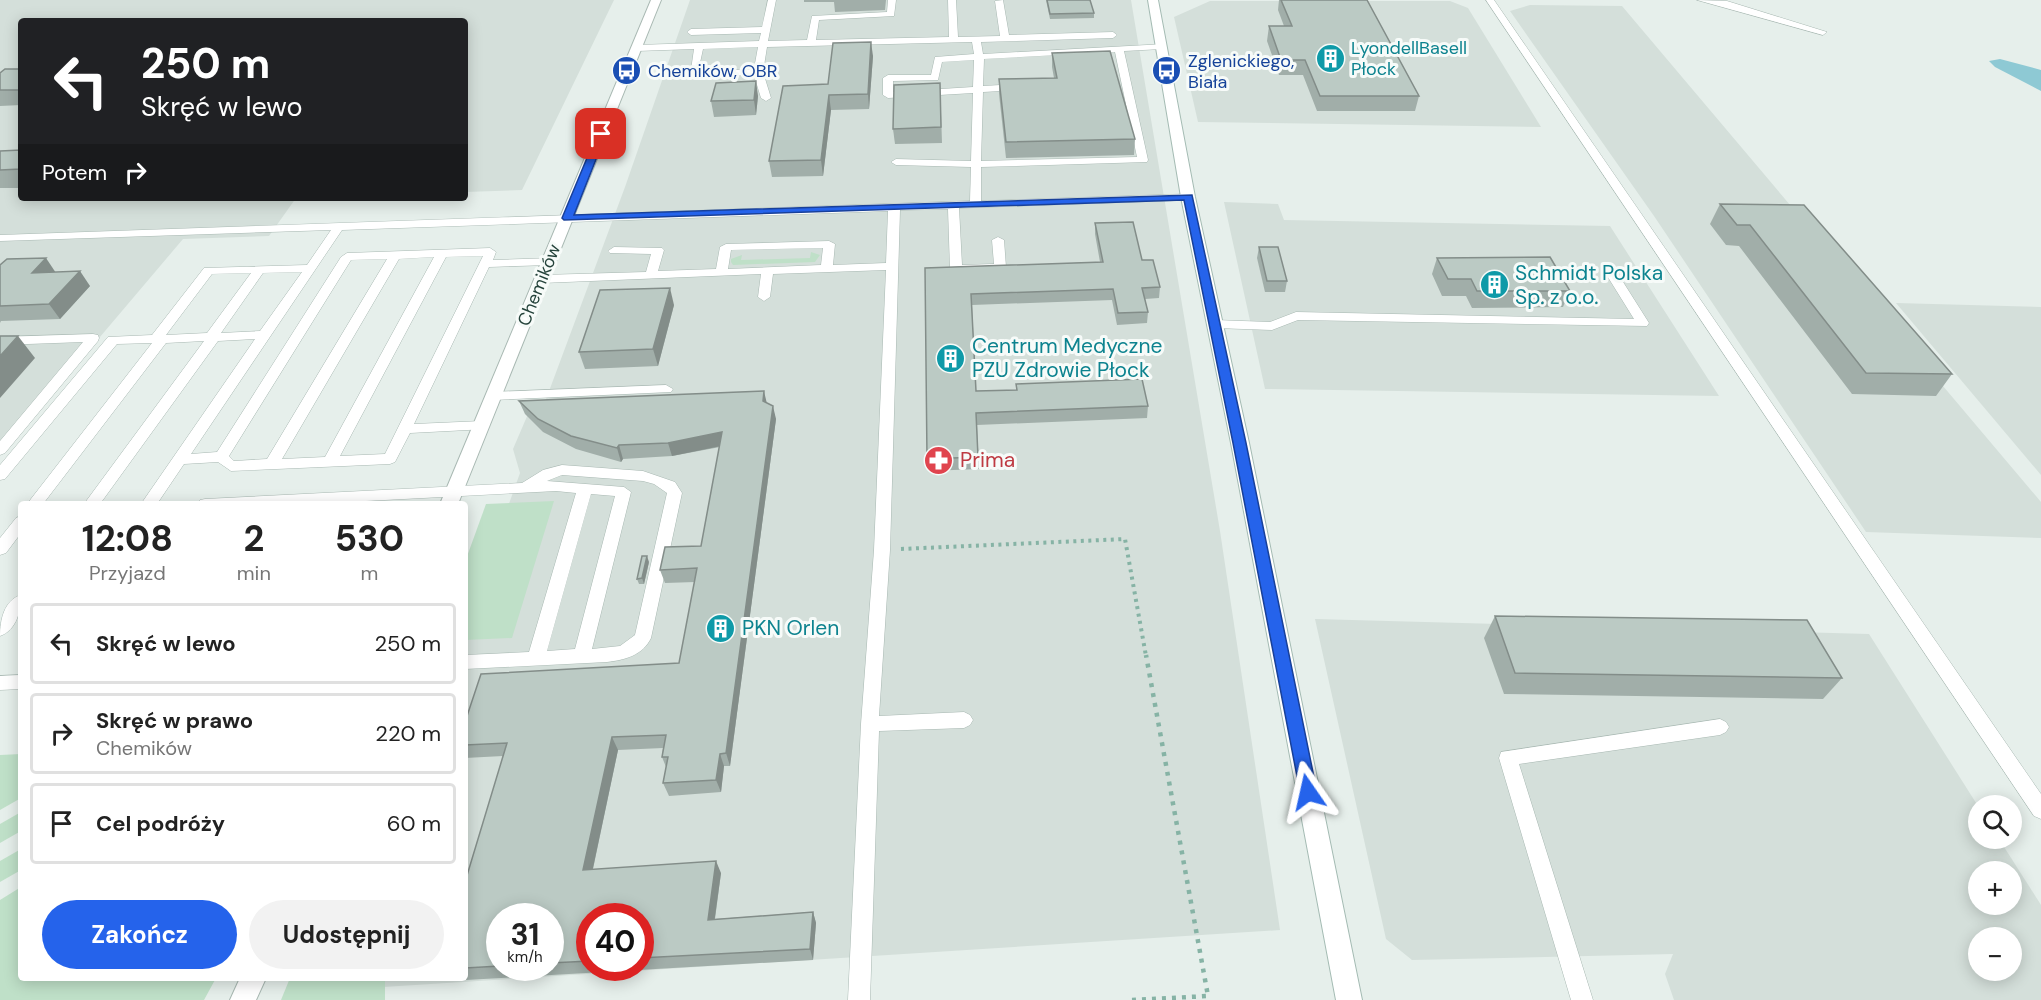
<!DOCTYPE html>
<html lang="pl">
<meta charset="utf-8">
<style>
:root{--surface:#fff;--page:#f2f2f2;--text:#222;--muted:#767676;--line:#e0e0e0;--accent:#2563eb}
body{margin:0;font-family:"DM Sans",sans-serif;background:var(--page);color:var(--text);height:100vh;display:flex;flex-direction:column;font-size:22px;white-space:nowrap}
*{box-sizing:border-box;margin:0}
p{font-size:20px;color:var(--muted)}
.icon{flex:none;width:33px;height:33px;fill:none;stroke:currentColor;stroke-width:2;stroke-linecap:round;stroke-linejoin:round}
.map{position:relative;flex:1;overflow:hidden}
.panel{position:absolute;left:18px;top:501px;width:450px;height:480px;display:flex;flex-direction:column;background:var(--surface);border-radius:6px;box-shadow:0 3px 15px #0003}
.panel>*{flex:none}
.hud{position:absolute;left:18px;top:18px;width:450px;height:183px;border-radius:6px;box-shadow:0 3px 15px #0003;background:#202124;color:#fff;overflow:hidden}
.fabs{position:absolute;left:1968px;top:795px;display:grid;gap:12px}
.fabs a{display:grid;place-items:center;width:54px;height:54px;border-radius:50%;background:var(--surface);box-shadow:0 3px 15px #0003;font-size:30px}
.speed{position:absolute;left:486px;top:903px;display:flex;gap:12px;font-size:30px;font-weight:700;text-align:center}
.speed>*{display:grid;place-content:center;width:78px;height:78px;border-radius:50%;background:var(--surface);box-shadow:0 3px 15px #0003;line-height:1}
.speed small{font-size:15px;font-weight:400}
.speed .limit{border:9px solid #d22;background:#fff;color:#111}
.pin{position:absolute;display:grid;place-items:center;width:51px;height:51px;color:#fff;margin:-26px;border-radius:12px;box-shadow:0 3px 9px #0006}
.me{position:absolute;width:66px;margin:-33px;rotate:349deg;stroke-linejoin:round;filter:drop-shadow(0 0 4px #0008)}
.turn{display:flex;align-items:center;gap:21px;height:126px;padding:0 24px;font-size:27px}
.turn .icon{width:78px;height:78px;stroke-width:2.5}
.turn b{display:block;font-size:42px;line-height:51px}
.then{display:flex;align-items:center;height:57px;padding:0 24px;background:#0003;gap:12px;font-size:22px}
.eta{display:flex;justify-content:space-evenly;align-items:center;height:102px;text-align:center}
.eta b{font-size:36px;font-weight:700;line-height:42px}
.cta{display:flex;gap:12px;margin-top:auto;padding:12px 24px}
.cta a{flex:1;height:69px;border-radius:36px;background:var(--accent);color:#fff;font-size:24px;font-weight:700;line-height:69px;text-align:center}
.cta a+a{background:var(--page);color:var(--text)}
ul{padding:0;list-style:none}
li{display:flex;align-items:center;gap:18px;height:81px;margin:0 12px 9px;padding:0 12px;border:3px solid var(--line);border-radius:6px}
li div{flex:1}
li b{display:block;font-size:22px}
li em{font-style:normal}
.map>svg:first-child{display:block}
.built{fill:#d4dfda;fill-rule:evenodd}
.green{fill:#bfe0c8}
.water{fill:#8ec9d4}
.lines{fill:none;stroke-linecap:round;stroke-linejoin:round}
.lane-casing{stroke:#a8b8b2;stroke-width:1}
.street-casing{stroke:#a8b8b2;stroke-width:2}
.secondary-casing{stroke:#a4bbb3;stroke-width:2}
.path-far1{stroke:#86b3a5;stroke-width:4;stroke-dasharray:3 4.5;stroke-linecap:butt}
.path{stroke:#86b3a5;stroke-width:4.5;stroke-dasharray:4 6;stroke-linecap:butt}
.lane{fill:#fff;fill-rule:evenodd}
.street{fill:#fff;fill-rule:evenodd}
.secondary{fill:#fff;fill-rule:evenodd}
.wall{fill:#a1aea9;fill-rule:evenodd}
.shaded-wall{fill:#838d89}
.building{fill:#bbcac4;stroke:#838d89;stroke-width:1.5}
.route{fill:#2563eb;stroke:#184099;stroke-width:1.5}
.labels{text-anchor:middle;stroke-width:6;stroke-linejoin:round;paint-order:stroke}
.far-culture-label{font-size:18px;fill:#0d838f;stroke:#f7fbf9;text-anchor:start}
.far-transit-label{font-size:18px;fill:#164399;stroke:#f7fbf9;text-anchor:start}
.far-street-label{font-size:18px;fill:#24423a;stroke:#f7fbf9}
.culture-label{font-size:21px;fill:#0d838f;stroke:#f7fbf9;text-anchor:start}
.health-label{font-size:21px;fill:#be3a42;stroke:#f7fbf9;text-anchor:start}
</style>
<div class="map">
<svg width="2041" height="1000" viewBox="0 0 2041 1000">
<rect width="100%" height="100%" fill="#e6efeb"/>
<!-- built -->
<g class="built">
<polygon points="0,0 614,0 522,190 465,192 465,21 21,21 21,198 303,198 296,198 269,236 183,239 0,455"/>
<path d="M690,0H1131L1220,531L1280,930L336,990L341,978H465V627L520,473L513,449L528,414L545,402L625,187ZM500,916H550V968H500ZM590,916H640V968H590Z"/>
<polygon points="1210,1 1450,1 1468,8 1541,127 1198,122 1174,17"/>
<polygon points="1530,5 1622,6 2041,502 2041,538 1866,532 1654,216 1510,11"/>
<polygon points="1224,202 1278,204 1284,220 1610,226 1719,396 1265,389"/>
<polygon points="1896,303 2041,307 2041,475"/>
<path d="M1315,619L1869,634L1978,806V838L1999,839L2041,905V1000H1674L1665,974L1673,954L1412,960L1386,939ZM1978,872H2012V904H1978ZM1978,938H2012V970H1978Z"/>
</g>
<!-- green -->
<g class="green">
<polygon points="811,252 820,255 815,262 733,265 731,262 731,259 742,255 741,260 810,258"/>
<polygon points="554,501 512,638 465,640 465,562 486,504"/>
<polygon points="21,754 21,798 0,810 0,755"/>
<polygon points="21,812 21,831 0,843 0,824"/>
<polygon points="21,849 21,870 0,882 0,861"/>
<polygon points="21,887 21,978 216,978 204,1000 0,1000 0,900"/>
<polygon points="290,978 385,978 385,1000 281,1000"/>
</g>
<!-- water -->
<polygon class="water" points="2000,59 2041,70 2041,91 1995,67 1989,61"/>
<g class="lines">
<defs>
<g id="lane">
<path d="M768,0H776L768,41L807,40L812,16L887,12L888,0H896L894,16L819,20L816,40L949,37L948,0H956L958,37L1000,36L995,1L1003,0L1009,35L1113,32L1117,35L1113,38L981,42L983,54L1165,44V48L1162,49L1124,51L1148,160L1147,162L981,167V201L1188,194L1193,197L1188,200L959,208L962,265L994,264L992,240L998,237L1004,240L1006,267L1000,271L956,273L950,269L948,209L900,210L890,550L879,716L964,712L970,715L973,720L970,725L964,728L879,731L870,1000H848L861,724L874,550L886,270L773,274L770,297L764,301L758,297L761,274L542,283L536,279L542,275L646,272L651,254L610,253L608,251L614,247L662,248L664,250L658,271L716,269L720,247L726,244L829,241L835,244L833,265L886,263L888,211L342,230L191,454L217,452L341,257L347,253L490,248L496,252L493,260L553,258V264L549,265L489,267L414,424L482,421L489,426L487,429L410,433L395,462L390,464L231,471L218,462L184,464L157,504H141L255,339L218,341L100,504H84L204,341L166,343L43,504H27L152,343L117,344L5,479L0,480V465L108,337L152,335L204,268L307,265L331,230L0,241V235L970,201L971,167L896,165L891,162L896,159L971,161L973,93L888,98L883,95V78L888,75H931L935,57L974,54L972,42L767,47L763,72L771,98L766,101L761,98L754,75L690,77L694,49L637,51L632,48L637,45L759,41L761,33L691,35L687,32L691,29L762,27ZM758,47L754,69L698,72L703,49ZM1115,52L1137,157L981,161L983,92L1019,90L1024,87L1019,84L983,86L984,59ZM974,60L973,87L893,92V81L938,80L942,62ZM823,248L821,265L728,269L731,250ZM483,256L385,454L340,456L446,257ZM434,257L325,457L282,459L399,259ZM387,259L267,459L234,461L229,456L351,260ZM302,272L260,331L221,333L263,273ZM251,273L207,333L166,335L212,274Z"/>
<polygon points="1486,0 1494,0 2041,794 2041,819 2034,816"/>
<polygon points="1697,0 1727,1 1827,32 1823,35"/>
<polygon points="1612,270 1618,274 1649,323 1647,326 1298,320 1272,330 1215,328 1209,324 1215,320 1270,322 1296,312 1634,319 1606,274"/>
<polygon points="93,334 98,335 99,338 98,341 5,453 0,455 0,441 83,342 0,345 0,337"/>
<polygon points="666,385 673,389 671,392 493,400 486,396 493,392"/>
<path d="M562,465L643,471L675,482L682,493L651,638C643,655 625,660 607,662L465,669V655L529,652L576,493L556,491L308,504H197L200,500L205,499L522,483L543,470ZM562,475L643,481L654,484L667,493L635,635L620,646L592,649L631,492L624,487L547,481ZM591,494L615,496L575,649L547,651Z"/>
<polygon points="21,516 21,533 6,553 0,555 0,538 16,518"/>
<path d="M21,595C21,610 17,630 0,636C0,620 4,600 21,595Z"/>
<polygon points="21,675 21,689 0,690 0,676"/>
<polygon points="1720,719 1726,722 1729,727 1726,732 1720,735 1519,764 1593,1000 1571,1000 1499,758 1501,752"/>
</g>
<g id="street">
<polygon points="651,0 661,0 458,504 440,504"/>
<polygon points="240,978 266,978 256,1000 230,1000"/>
</g>
<polygon id="secondary" points="1148,0 1158,0 1195,197 1249,443 1362,1000 1336,1000 1231,443 1181,197"/>
</defs>
<!-- lane casing -->
<use href="#lane" class="lane-casing"/>
<!-- street casing -->
<use href="#street" class="street-casing"/>
<!-- secondary casing -->
<use href="#secondary" class="secondary-casing"/>
<!-- path-far1 -->
<polyline class="path-far1" points="901,549 1125,539 1146,656"/>
<!-- path -->
<polyline class="path" points="1132,1000 1208,996 1146,655"/>
<!-- lane -->
<use href="#lane" class="lane"/>
<!-- street -->
<use href="#street" class="street"/>
<!-- secondary -->
<use href="#secondary" class="secondary"/>
</g>
<!-- wall -->
<g class="wall">
<polygon points="804,0 886,0 885,10 835,12 834,2 804,2"/>
<polygon points="1046,0 1090,0 1094,13 1094,18 1050,19"/>
<polygon points="1279,0 1367,0 1419,96 1415,111 1317,111 1303,75 1279,75 1267,41 1269,26 1284,26 1278,10"/>
<polygon points="1052,53 1135,139 1134,155 1006,158 999,94 999,79 1054,78 1052,67"/>
<polygon points="873,56 869,109 831,110 823,176 772,177 769,161 828,84"/>
<polygon points="21,69 21,105 0,106 0,90"/>
<polygon points="940,83 942,143 895,144 893,129"/>
<polygon points="758,96 756,115 714,117 711,101"/>
<polygon points="21,150 21,188 0,188 0,151"/>
<polygon points="1720,204 1804,205 1952,374 1936,396 1852,394 1739,246 1726,245 1710,224"/>
<polygon points="1095,223 1142,260 1160,287 1159,298 1145,299 1148,312 1147,323 1117,325 1112,300 972,305 976,391 1016,390 1016,384 1148,406 1147,418 977,425 979,469 928,471 925,268 1100,262 1095,234"/>
<polygon points="1259,247 1287,281 1285,292 1265,292 1257,258"/>
<polygon points="1437,258 1570,291 1563,307 1472,308 1466,296 1442,296 1432,274"/>
<polygon points="0,265 55,272 90,286 60,319 1,321 0,323"/>
<polygon points="674,305 658,366 585,369 579,352"/>
<path d="M519,401L767,403L776,419L730,766H724L721,792L669,796L663,783L666,767L662,757L663,748L618,750L593,869L721,873L715,919L813,912L816,923L813,960L448,981L446,978H465V882L503,756L465,758V722L679,663L695,582L665,583L660,570L701,546L720,447L672,456L623,459L621,462L576,449L543,432L525,414ZM500,916H550V968H500ZM590,916H640V968H590Z"/>
<polygon points="649,562 644,584 639,584 637,579"/>
<polygon points="1495,616 1842,678 1823,699 1504,694 1484,638"/>
</g>
<!-- shaded-wall -->
<g class="shaded-wall">
<polygon points="871,42 873,56 869,109 868,94"/>
<polygon points="756,81 758,96 756,115 754,100"/>
<polygon points="829,95 831,110 823,176 821,160"/>
<polygon points="46,258 56,273 32,273"/>
<polygon points="80,271 90,286 60,319 49,304"/>
<polygon points="670,288 674,305 658,366 653,349"/>
<polygon points="18,336 35,358 0,398 0,356"/>
<polygon points="764,391 767,404 763,401"/>
<polygon points="773,406 776,419 730,766 726,753"/>
<polygon points="722,432 726,445 672,456 668,443"/>
<polygon points="619,445 623,459 621,462 617,448"/>
<polygon points="647,556 649,562 644,584 642,578"/>
<polygon points="612,737 618,750 590,882 583,870"/>
<polygon points="720,754 724,766 721,792 716,780"/>
<polygon points="716,861 721,873 713,931 708,920"/>
<polygon points="813,912 816,923 813,960 810,949"/>
</g>
<!-- building -->
<g class="building">
<polygon points="1047,0 1090,0 1094,13 1050,14"/>
<polygon points="1281,0 1367,0 1419,96 1320,96 1305,60 1281,60 1269,26 1292,26"/>
<polygon points="871,42 868,94 829,95 821,160 769,161 783,86 828,84 833,43"/>
<polygon points="1110,51 1135,139 1006,142 999,79 1057,78 1052,53"/>
<polygon points="5,69 21,69 21,90 0,90 0,73"/>
<polygon points="756,81 754,100 711,101 716,83"/>
<polygon points="940,83 941,127 893,129 894,85"/>
<polygon points="21,150 21,169 0,170 0,151"/>
<polygon points="1720,204 1804,205 1952,374 1866,373 1750,225 1737,225"/>
<polygon points="1133,222 1142,260 1153,260 1160,287 1142,288 1148,312 1118,313 1113,289 971,294 976,391 1017,390 1016,384 1142,379 1148,406 976,413 978,457 927,459 925,268 1103,262 1095,223"/>
<polygon points="1259,247 1278,247 1287,281 1267,281"/>
<polygon points="1550,257 1570,291 1477,291 1471,279 1448,279 1437,258"/>
<polygon points="46,258 32,273 80,271 49,304 0,306 0,265 7,259"/>
<polygon points="670,288 653,349 579,352 600,290"/>
<polygon points="0,336 18,336 0,356"/>
<polygon points="764,391 763,401 773,406 726,753 720,754 716,780 663,783 668,757 662,757 666,735 612,737 583,870 716,861 708,920 813,912 810,949 640,958 640,916 590,916 590,961 550,963 550,916 500,916 500,966 465,968 465,882 507,743 465,745 465,722 481,674 679,663 697,568 660,570 665,547 701,546 722,432 668,443 619,445 617,448 571,436 538,419 519,401"/>
<polygon points="642,556 647,556 642,578 637,579"/>
<polygon points="1495,616 1807,620 1842,678 1515,673"/>
</g>
<!-- route -->
<polygon class="route" points="601,131 606,134 574,215 1192,195 1246,443 1317,792 1314,797 1308,799 1302,797 1300,792 1233,443 1184,200 564,220 562,218 597,134"/>
<!-- icons -->
<defs>
<symbol id="building-disc" viewBox="-11 -11 22 22"><circle r="9.5" fill="#0f9aa8" stroke="#f7fbf9"/><path d="M-4-6H4V6H1V3H-1V6H-4ZM-2.5-4.3h1.7v1.8h-1.7ZM.8-4.3h1.7v1.8H.8ZM-2.5-1h1.7V.8h-1.7ZM.8-1h1.7V.8H.8Z" fill="#fff"/></symbol>
<symbol id="bus-disc" viewBox="-11 -11 22 22"><circle r="9.5" fill="#1a4fb4" stroke="#f7fbf9"/><path d="M-5-6H5V4H4V6H2V4H-2V6H-4V4H-5ZM-3.5-4V0h7V-4ZM-3.5 1.2v1.5H-2V1.2ZM2 1.2v1.5H3.5V1.2Z" fill="#fff"/></symbol>
<symbol id="pharmacy-disc" viewBox="-11 -11 22 22"><circle r="9.5" fill="#e0444e" stroke="#f7fbf9"/><path d="M-2-6h4v4h4v4h-4v4h-4v-4h-4v-4h4Z" fill="#fff"/></symbol>
</defs>
<g fill-rule="evenodd">
<use href="#building-disc" x="1314" y="42" width="33" height="33"/>
<use href="#bus-disc" x="610" y="54" width="33" height="33"/>
<use href="#bus-disc" x="1150" y="54" width="33" height="33"/>
<use href="#building-disc" x="1478" y="268" width="33" height="33"/>
<use href="#building-disc" x="934" y="342" width="33" height="33"/>
<use href="#pharmacy-disc" x="922" y="444" width="33" height="33"/>
<use href="#building-disc" x="704" y="612" width="33" height="33"/>
</g>
<g class="labels">
<!-- far-culture labels -->
<g class="far-culture-label">
<text x="1351" y="54">LyondellBasell<tspan x="1351" dy="21">Płock</tspan></text>
</g>
<!-- far-transit labels -->
<g class="far-transit-label">
<text x="1188" y="67">Zglenickiego,<tspan x="1188" dy="21">Biała</tspan></text>
<text x="648" y="77">Chemików, OBR</text>
</g>
<!-- far-street labels -->
<g class="far-street-label">
<text transform="translate(539 285) rotate(-68)" y="6">Chemików</text>
</g>
<!-- culture labels -->
<g class="culture-label">
<text x="1515" y="280">Schmidt Polska<tspan x="1515" dy="24">Sp. z o.o.</tspan></text>
<text x="972" y="353">Centrum Medyczne<tspan x="972" dy="24">PZU Zdrowie Płock</tspan></text>
<text x="742" y="635">PKN Orlen</text>
</g>
<!-- health labels -->
<g class="health-label">
<text x="960" y="467">Prima</text>
</g>
</g>
</svg>
<div class="fabs">
<a><svg class="icon" aria-label="search" viewBox="0 0 24 24"><circle cx="10" cy="10" r="6"/><path d="M15 15l6 6"/></svg></a>
<a>+</a>
<a>−</a>
</div>
<div class="speed"><div>31<small>km/h</small></div><div class="limit">40</div></div>
<div class="pin" style="left:601px;top:134px;background:#d93025"><svg class="icon" aria-label="arrive" viewBox="0 0 24 24"><path d="M6 21V4h12l-3 4 3 4H6"/></svg></div>
<svg class="me" style="left:1308px;top:792px" viewBox="-20 -20 40 40"><path d="M0-17L14 15 0 8-14 15z" fill="#2563eb" stroke="#fff" stroke-width="4"/></svg>
<div class="hud">
<div class="turn"><svg class="icon" aria-label="left" viewBox="0 0 24 24"><path d="M17 20v-9H6M10 6l-5 5 5 5"/></svg><div><b>250 m</b>Skręć w lewo</div></div>
<div class="then">Potem<svg class="icon" aria-label="right" viewBox="0 0 24 24"><path d="M7 20v-9h11M14 6l5 5-5 5"/></svg></div>
</div>
<section class="panel">
<div class="eta">
<div><b>12:08</b><p>Przyjazd</p></div>
<div><b>2</b><p>min</p></div>
<div><b>530</b><p>m</p></div>
</div>
<ul>
<li><svg class="icon" aria-label="left" viewBox="0 0 24 24"><path d="M17 20v-9H6M10 6l-5 5 5 5"/></svg><div><b>Skręć w lewo</b></div><em>250 m</em></li>
<li><svg class="icon" aria-label="right" viewBox="0 0 24 24"><path d="M7 20v-9h11M14 6l5 5-5 5"/></svg><div><b>Skręć w prawo</b><p>Chemików</p></div><em>220 m</em></li>
<li><svg class="icon" aria-label="arrive" viewBox="0 0 24 24"><path d="M6 21V4h12l-3 4 3 4H6"/></svg><div><b>Cel podróży</b></div><em>60 m</em></li>
</ul>
<div class="cta"><a>Zakończ</a><a>Udostępnij</a></div>
</section>
</div>
